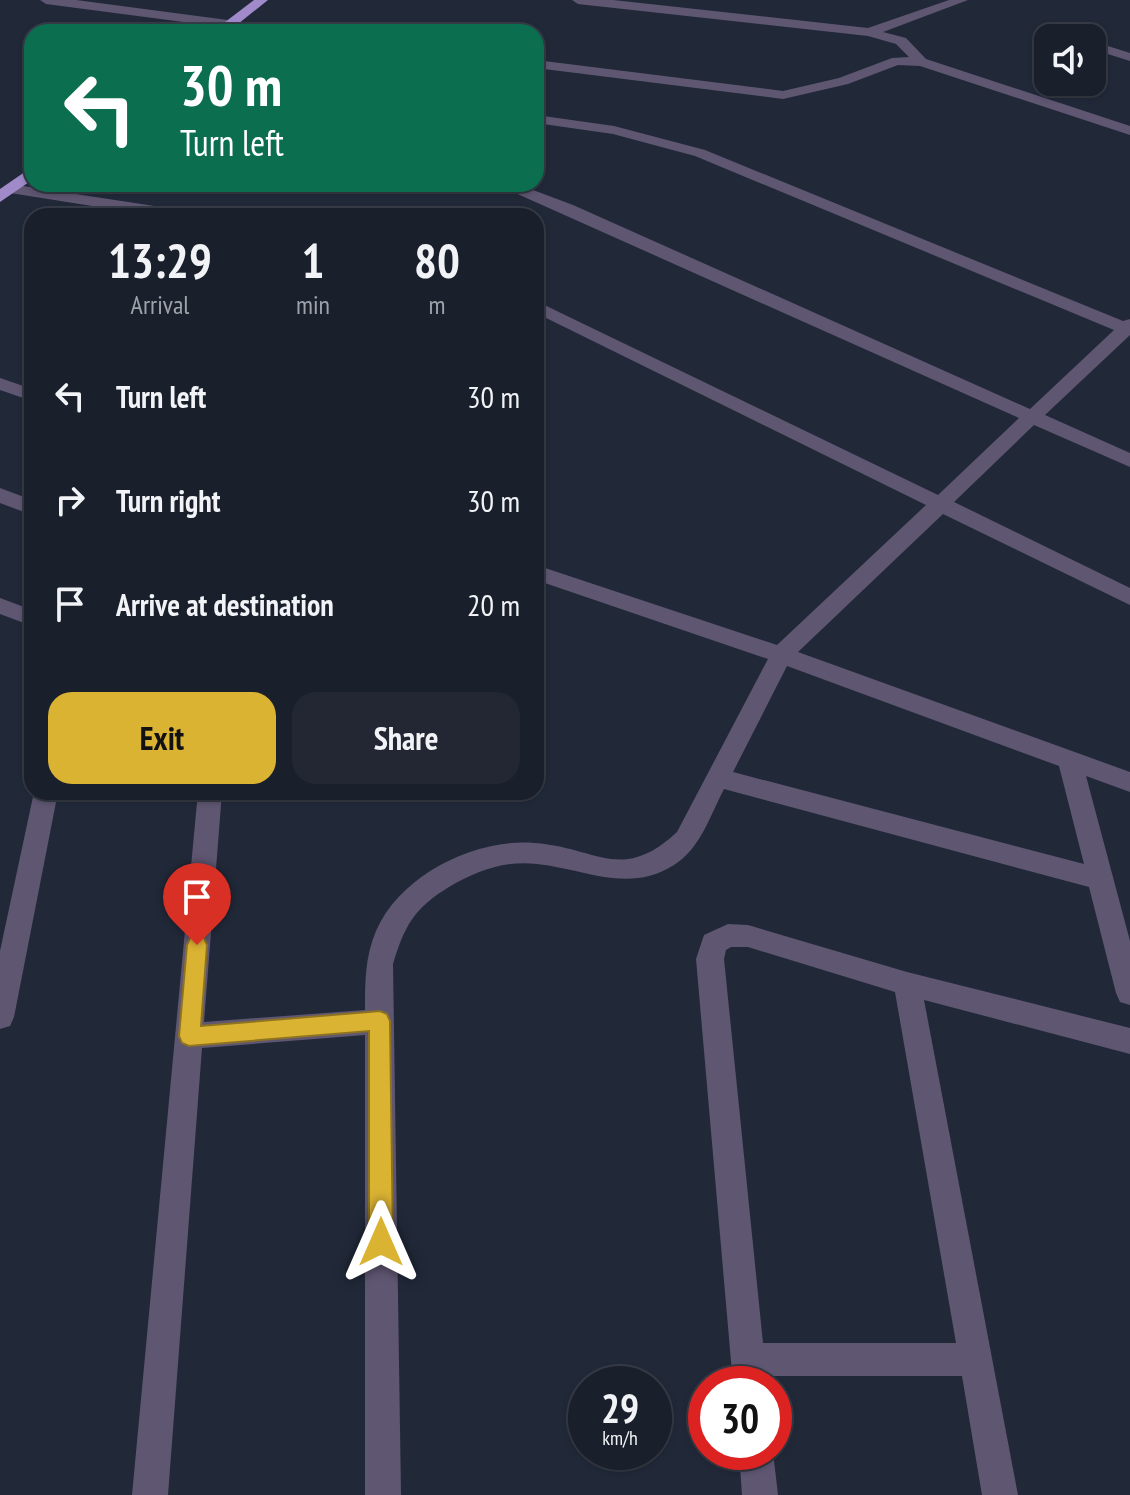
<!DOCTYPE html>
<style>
:root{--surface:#191f2b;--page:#222733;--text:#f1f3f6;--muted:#9fa2a9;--line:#373d47;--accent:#dab333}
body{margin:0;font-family:"PT Sans Narrow",sans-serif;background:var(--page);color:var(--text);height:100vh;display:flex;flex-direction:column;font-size:30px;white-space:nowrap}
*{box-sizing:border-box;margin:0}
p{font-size:26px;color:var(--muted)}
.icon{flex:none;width:44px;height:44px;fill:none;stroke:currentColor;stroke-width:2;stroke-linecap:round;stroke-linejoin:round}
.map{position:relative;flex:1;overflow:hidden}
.sheet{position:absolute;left:24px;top:208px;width:520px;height:592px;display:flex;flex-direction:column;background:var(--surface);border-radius:24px;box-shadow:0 2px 6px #0004,0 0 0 2px var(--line)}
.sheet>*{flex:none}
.top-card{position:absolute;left:24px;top:24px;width:520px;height:168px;border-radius:24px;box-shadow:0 2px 6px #0004,0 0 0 2px var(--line);background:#0b6e4f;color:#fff;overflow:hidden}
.buttons{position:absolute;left:1034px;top:24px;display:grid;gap:16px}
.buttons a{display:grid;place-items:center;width:72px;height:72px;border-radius:16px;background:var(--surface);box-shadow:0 2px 6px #0004,0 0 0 2px var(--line);font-size:40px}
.speed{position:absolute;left:568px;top:1366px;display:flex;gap:16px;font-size:40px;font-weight:700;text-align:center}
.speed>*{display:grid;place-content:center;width:104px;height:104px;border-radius:50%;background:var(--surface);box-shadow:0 2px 6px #0004,0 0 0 2px var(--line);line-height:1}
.speed small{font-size:20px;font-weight:400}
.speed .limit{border:12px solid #d22;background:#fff;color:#111}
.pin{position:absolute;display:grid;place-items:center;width:68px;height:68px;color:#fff;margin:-82px -34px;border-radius:50% 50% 50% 0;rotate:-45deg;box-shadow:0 0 8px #0007}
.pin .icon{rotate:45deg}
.me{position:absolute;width:88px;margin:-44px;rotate:0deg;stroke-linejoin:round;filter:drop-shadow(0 0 6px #0008)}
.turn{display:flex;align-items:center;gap:28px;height:168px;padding:0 24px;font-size:36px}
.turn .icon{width:104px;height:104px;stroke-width:2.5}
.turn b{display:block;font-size:56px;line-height:68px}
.eta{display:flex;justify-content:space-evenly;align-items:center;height:136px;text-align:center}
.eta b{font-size:48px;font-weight:600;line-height:56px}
.cta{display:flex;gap:16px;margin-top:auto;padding:16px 24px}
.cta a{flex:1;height:92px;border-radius:24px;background:var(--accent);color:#111;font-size:32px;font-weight:600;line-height:92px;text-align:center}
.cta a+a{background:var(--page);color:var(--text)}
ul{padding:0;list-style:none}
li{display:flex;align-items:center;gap:24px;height:104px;padding:0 24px}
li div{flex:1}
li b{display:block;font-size:30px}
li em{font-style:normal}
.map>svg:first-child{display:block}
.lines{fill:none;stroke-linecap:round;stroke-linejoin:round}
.minor{fill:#5f5672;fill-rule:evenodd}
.trunk{fill:#a08ac9;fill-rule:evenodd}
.route{fill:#dab333;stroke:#8e7421;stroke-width:2}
</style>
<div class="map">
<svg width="1130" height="1495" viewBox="0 0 1130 1495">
<rect width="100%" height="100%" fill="#212939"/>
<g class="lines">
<!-- minor -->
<g class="minor">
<polygon points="40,0 76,0 289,28 296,32 259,32 46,4"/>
<polygon points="572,0 613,0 868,28 949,0 968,0 883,32 906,38 926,59 1130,126 1130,135 920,66 898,65 848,84 783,99 536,68 536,60 783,91 839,78 892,58 909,57 896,44 868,36 578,4"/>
<polygon points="1053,28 1076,35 1078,38 1048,35 1046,32"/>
<polygon points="1092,41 1130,53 1130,61 1092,49"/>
<path d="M536,115L614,126L705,150L1123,321L1130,319V335L1045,415L1130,453V467L1034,425L954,502L1130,588V605L943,514L798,652L1130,772V792L1086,776L1130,941V1005L1120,1002L1116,993L1089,887L724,789C710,816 700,849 674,865C628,894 585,869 537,864C505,860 476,871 449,887C414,908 404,927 393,964L401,1495H365V1035L202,1048L168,1495H132L198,792H222L204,1022L365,1010C365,982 365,957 376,931C400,875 475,838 534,843C597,847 621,884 677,832L768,659L536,580V565L777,645L926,505L536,313V301L938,495L1019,418L495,184H517L573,205L1030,409L1114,330L695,156L613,134L536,123ZM787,666L1059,766L1084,864L733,772Z"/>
<polygon points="10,184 187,211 195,216 155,216 4,192 4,186"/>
<polygon points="0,378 32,389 32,401 0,390"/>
<polygon points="0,488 32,500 32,515 0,503"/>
<polygon points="0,598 32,610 32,626 0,614"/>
<polygon points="34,792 58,792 14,1017 10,1026 0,1029 0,951"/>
<path d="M728,924L748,925L907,972L1130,1028V1054L924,1000L1018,1495H982L962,1376H766L767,1384H733L696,959L704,935ZM731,947H748L895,992L956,1343H763L724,959L726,950Z"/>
<polygon points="739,1452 773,1452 778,1495 742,1495"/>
</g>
<!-- trunk -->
<g class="trunk">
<polygon points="254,0 268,0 228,32 212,32"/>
<polygon points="32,167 32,180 0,202 0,189"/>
</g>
</g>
<!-- route -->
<polygon class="route" points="197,936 204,938 207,945 201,1026 380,1011 387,1014 390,1021 393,1242 390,1250 381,1254 373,1250 369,1242 369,1031 189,1046 182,1043 179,1036 187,945 190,938"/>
</svg>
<div class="buttons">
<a><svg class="icon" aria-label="sound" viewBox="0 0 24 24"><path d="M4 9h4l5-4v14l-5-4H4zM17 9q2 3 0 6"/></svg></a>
</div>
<div class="speed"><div>29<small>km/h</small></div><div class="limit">30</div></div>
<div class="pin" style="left:197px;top:945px;background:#d93025"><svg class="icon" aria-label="arrive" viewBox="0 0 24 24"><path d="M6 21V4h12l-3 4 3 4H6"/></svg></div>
<svg class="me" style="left:381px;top:1242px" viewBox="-20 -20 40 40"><path d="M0-17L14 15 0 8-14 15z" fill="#dab333" stroke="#fff" stroke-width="4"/></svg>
<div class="top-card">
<div class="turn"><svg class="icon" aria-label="left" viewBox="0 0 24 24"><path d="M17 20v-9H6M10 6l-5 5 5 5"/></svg><div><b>30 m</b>Turn left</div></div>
</div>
<section class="sheet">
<div class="eta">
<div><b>13:29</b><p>Arrival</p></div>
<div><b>1</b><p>min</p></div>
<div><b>80</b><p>m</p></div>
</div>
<ul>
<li><svg class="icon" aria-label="left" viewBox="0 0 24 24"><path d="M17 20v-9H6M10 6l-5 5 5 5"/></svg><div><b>Turn left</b></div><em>30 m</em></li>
<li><svg class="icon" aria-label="right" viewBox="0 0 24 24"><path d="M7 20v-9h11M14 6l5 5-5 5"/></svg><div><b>Turn right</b></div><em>30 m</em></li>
<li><svg class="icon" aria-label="arrive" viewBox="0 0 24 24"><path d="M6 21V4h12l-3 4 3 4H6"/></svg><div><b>Arrive at destination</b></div><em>20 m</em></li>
</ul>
<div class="cta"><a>Exit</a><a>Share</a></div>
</section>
</div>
